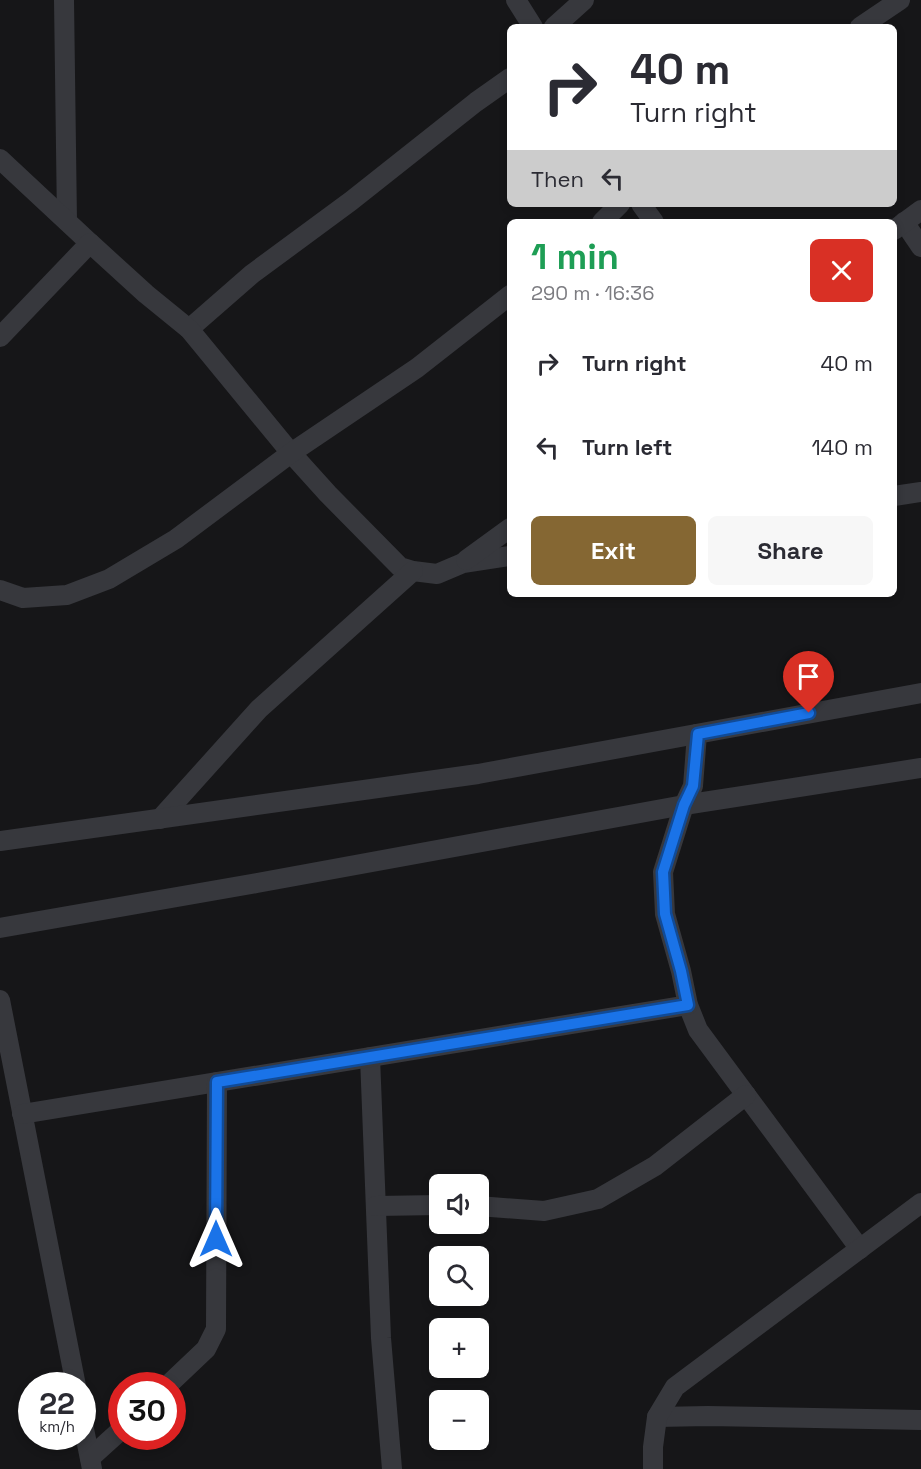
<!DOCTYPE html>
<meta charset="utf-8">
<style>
:root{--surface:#fff;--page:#f7f7f7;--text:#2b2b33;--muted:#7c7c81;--accent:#856733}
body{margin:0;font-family:"Space Grotesk",sans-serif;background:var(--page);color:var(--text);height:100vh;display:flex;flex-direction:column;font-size:22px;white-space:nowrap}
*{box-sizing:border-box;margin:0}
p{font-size:20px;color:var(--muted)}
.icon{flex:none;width:33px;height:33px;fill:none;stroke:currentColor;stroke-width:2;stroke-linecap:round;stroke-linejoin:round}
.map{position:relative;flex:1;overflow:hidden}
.drawer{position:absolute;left:507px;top:219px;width:390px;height:378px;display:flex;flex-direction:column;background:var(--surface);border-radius:9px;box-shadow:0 3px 9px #0003}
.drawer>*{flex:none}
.guide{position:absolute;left:507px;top:24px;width:390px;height:183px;border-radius:9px;box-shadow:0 3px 9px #0003;background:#fff;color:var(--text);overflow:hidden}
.buttons{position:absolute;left:429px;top:1174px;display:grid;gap:12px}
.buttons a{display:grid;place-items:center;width:60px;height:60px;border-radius:9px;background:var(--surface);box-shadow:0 3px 9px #0003;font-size:30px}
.speed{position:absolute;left:18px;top:1372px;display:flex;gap:12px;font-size:30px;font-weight:700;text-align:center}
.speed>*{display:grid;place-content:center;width:78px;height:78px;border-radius:50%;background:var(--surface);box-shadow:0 3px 9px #0003;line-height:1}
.speed small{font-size:15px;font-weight:400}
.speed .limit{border:9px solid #d22;background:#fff;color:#111}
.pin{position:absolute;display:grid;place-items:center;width:51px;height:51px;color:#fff;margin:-62px -26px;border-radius:50% 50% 50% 0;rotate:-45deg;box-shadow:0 0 6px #0007}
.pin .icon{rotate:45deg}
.me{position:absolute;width:66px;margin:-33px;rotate:0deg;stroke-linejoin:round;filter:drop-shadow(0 0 4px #0008)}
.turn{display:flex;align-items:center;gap:21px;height:126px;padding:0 24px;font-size:27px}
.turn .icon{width:78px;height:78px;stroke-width:2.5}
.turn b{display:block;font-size:42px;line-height:51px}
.then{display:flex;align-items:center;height:57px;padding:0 24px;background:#0003;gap:12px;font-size:22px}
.round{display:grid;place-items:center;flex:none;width:63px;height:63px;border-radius:9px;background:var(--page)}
.overview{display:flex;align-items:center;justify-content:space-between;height:102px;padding:0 24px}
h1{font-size:36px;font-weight:600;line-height:45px;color:#1e9e55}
.primary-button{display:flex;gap:12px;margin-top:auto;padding:12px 24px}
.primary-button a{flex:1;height:69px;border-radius:9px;background:var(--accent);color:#fff;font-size:24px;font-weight:600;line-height:69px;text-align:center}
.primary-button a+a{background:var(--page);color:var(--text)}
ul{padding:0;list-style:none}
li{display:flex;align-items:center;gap:18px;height:84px;padding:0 24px}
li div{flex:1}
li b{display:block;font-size:22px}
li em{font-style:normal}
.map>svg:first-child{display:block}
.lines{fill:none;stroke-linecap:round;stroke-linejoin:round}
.minor{stroke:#37383d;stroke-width:20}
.route-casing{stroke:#114b97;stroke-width:15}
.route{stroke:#1a73e8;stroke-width:10}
</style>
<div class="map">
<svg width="921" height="1469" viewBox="0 0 921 1469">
<rect width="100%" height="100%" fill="#161618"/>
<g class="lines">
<!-- minor -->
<g class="minor">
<polyline points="64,0 67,221"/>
<polyline points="516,0 533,27"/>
<polyline points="554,27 584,0"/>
<polyline points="860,27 900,0"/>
<polyline points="0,159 90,243"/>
<polyline points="641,204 654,222"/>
<polyline points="602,222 620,204"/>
<polyline points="904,222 921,247"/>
<polyline points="894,230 921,210"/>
<polyline points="189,329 252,274 351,201 476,102 510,78"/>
<polyline points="0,337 90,243 146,294 189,329 291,453 328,494 400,567 413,571 437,574 463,563 510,556"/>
<polyline points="894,496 921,492"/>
<polyline points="466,560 510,528"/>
<polyline points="0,590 23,598 67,595 109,579 176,539 291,453 417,368 510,295"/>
<polyline points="697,734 693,786 684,805 663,872 665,914 681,971 688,1005 698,1030 860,1249"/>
<polyline points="160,819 259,709 413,571"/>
<polyline points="0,841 478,774 921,693"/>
<polyline points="0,928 257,883 684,805 921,768"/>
<polyline points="0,1000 76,1386"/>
<polyline points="370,1057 381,1338 392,1469"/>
<polyline points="22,1114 688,1005"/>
<polyline points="376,1206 440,1205"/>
<polyline points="478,1206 544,1211 598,1199 655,1166 746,1095"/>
<polyline points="167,1386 206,1349 216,1329 217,1082"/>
<polyline points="657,1417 708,1416 921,1420"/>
<polyline points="82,1419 92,1469"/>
<polyline points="90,1458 122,1429"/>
<polyline points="653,1469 653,1447 657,1417 675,1387 921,1203"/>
</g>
</g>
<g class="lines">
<defs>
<polyline id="route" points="216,1239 217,1082 688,1005 681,971 665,914 663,872 684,805 693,786 698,734 809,713"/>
</defs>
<!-- route casing -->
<use href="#route" class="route-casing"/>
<!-- route -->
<use href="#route" class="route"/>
</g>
</svg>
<div class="buttons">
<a><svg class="icon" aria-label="sound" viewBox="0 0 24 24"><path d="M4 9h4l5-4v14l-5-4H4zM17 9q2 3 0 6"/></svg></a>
<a><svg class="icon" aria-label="search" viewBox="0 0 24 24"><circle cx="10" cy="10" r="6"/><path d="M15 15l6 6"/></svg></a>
<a>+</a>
<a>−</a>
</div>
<div class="speed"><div>22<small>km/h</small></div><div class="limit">30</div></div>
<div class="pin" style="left:809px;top:713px;background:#d93025"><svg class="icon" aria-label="arrive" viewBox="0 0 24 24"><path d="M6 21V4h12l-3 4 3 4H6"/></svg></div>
<svg class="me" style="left:216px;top:1239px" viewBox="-20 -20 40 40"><path d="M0-17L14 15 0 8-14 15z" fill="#1a73e8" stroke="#fff" stroke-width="4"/></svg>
<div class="guide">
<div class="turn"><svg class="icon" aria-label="right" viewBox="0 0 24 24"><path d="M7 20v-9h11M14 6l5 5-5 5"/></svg><div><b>40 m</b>Turn right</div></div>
<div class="then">Then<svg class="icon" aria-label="left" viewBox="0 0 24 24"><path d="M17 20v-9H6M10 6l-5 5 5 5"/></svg></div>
</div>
<section class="drawer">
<div class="overview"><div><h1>1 min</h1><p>290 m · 16:36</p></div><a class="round" style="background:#d93025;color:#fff"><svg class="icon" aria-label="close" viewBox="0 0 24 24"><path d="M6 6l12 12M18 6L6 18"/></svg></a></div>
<ul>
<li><svg class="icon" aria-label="right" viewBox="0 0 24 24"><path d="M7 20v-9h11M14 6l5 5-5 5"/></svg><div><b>Turn right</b></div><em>40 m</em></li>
<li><svg class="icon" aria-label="left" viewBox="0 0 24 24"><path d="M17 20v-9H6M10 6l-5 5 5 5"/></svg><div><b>Turn left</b></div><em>140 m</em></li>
</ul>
<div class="primary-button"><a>Exit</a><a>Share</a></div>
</section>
</div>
